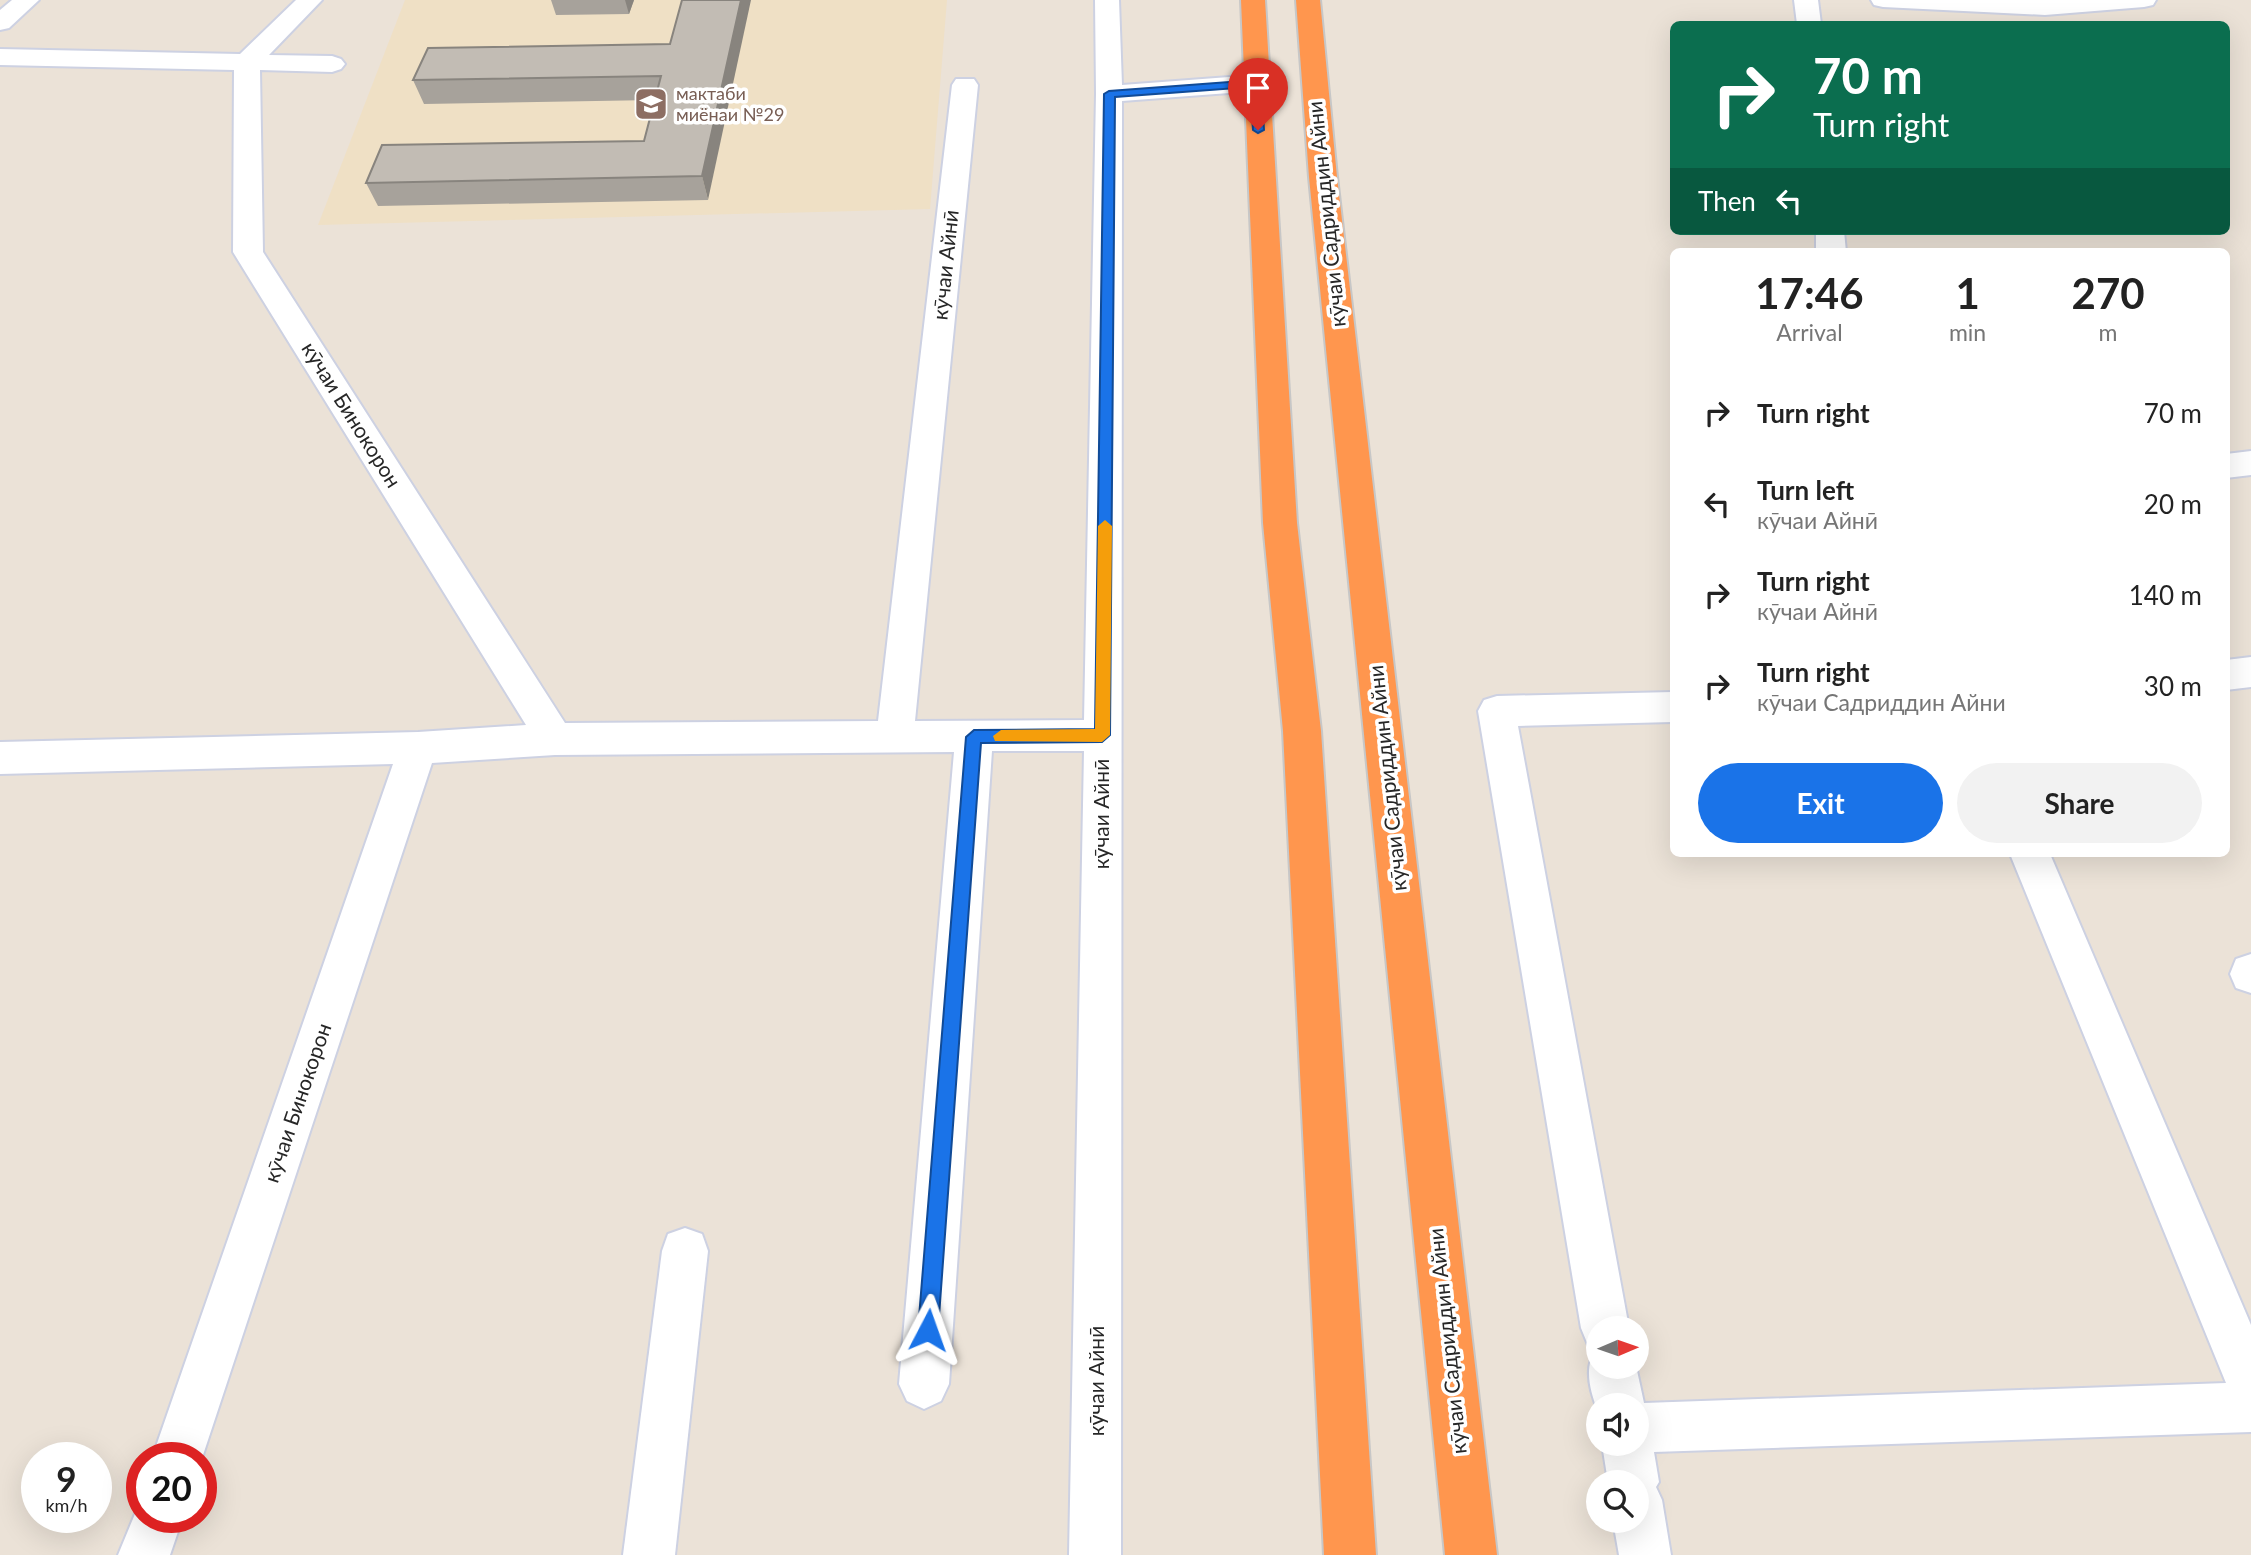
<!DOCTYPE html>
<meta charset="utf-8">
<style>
:root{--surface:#fff;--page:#f2f2f2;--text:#222;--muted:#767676;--accent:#1a73e8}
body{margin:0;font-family:Lato,sans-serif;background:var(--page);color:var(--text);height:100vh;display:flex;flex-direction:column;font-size:26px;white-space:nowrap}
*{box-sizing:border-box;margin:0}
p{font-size:23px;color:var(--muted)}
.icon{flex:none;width:38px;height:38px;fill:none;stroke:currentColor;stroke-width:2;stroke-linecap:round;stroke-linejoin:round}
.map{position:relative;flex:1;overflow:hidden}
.side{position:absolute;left:1670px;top:248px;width:560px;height:609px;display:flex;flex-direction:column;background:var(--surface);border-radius:10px;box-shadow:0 7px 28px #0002}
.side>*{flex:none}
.top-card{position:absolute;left:1670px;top:21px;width:560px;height:214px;border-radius:10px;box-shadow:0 7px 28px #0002;background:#0b6e4f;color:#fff;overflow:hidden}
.needle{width:46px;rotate:88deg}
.fabs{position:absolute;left:1586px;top:1316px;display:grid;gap:14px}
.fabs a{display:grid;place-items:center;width:63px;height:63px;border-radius:50%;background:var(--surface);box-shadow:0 7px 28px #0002;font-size:35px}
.speed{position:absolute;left:21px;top:1442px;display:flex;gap:14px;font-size:35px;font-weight:700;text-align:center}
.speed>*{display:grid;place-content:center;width:91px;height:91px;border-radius:50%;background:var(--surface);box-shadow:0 7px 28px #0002;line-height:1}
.speed small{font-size:18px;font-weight:400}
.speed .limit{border:10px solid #d22;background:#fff;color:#111}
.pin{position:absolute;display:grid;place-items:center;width:60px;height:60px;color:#fff;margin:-72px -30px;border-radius:50% 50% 50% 0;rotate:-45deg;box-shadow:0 0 7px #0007}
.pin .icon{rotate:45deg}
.me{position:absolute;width:77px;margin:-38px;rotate:4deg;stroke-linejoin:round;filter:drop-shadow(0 0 5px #0008)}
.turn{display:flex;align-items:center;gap:24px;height:147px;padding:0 28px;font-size:32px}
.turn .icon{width:91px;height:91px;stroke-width:2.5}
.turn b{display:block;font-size:49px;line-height:60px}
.then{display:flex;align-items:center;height:66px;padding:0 28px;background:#0003;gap:14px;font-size:26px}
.eta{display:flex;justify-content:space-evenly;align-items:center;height:119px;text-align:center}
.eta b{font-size:42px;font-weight:700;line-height:49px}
.button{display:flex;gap:14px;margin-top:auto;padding:14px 28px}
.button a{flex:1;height:80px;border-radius:42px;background:var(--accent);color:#fff;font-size:28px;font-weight:700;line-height:80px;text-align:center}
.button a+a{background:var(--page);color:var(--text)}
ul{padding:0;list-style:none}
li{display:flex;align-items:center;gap:21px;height:91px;padding:0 28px}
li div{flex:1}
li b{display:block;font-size:26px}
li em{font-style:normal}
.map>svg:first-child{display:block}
.education{fill:#efe0c5}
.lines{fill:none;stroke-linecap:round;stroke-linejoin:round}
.minor-casing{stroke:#cdd1e2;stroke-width:4}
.highway-casing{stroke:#c7c7c7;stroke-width:4}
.minor{fill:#fff;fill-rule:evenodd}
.highway{fill:#ff964e;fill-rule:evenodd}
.wall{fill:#a7a29b}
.shaded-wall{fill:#88847e}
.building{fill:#c2bcb4;stroke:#88847e;stroke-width:2}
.route{fill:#1a73e8;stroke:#114b97;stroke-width:2}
.slow{fill:#f59e0b}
.labels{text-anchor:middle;stroke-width:7;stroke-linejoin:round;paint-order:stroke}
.far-education-label{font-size:18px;fill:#785e54;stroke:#fff;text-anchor:start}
.street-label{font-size:21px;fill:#272727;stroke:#fff}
</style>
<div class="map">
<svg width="2251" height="1555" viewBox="0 0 2251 1555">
<rect width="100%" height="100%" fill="#ebe2d7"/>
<!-- education -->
<polygon class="education" points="405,0 947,0 930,209 318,225"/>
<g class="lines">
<defs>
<g id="minor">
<polygon points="12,0 39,0 9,28 0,30 0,10"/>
<polygon points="296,0 322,0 269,55 332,56 341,59 345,64 341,69 332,72 260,70 263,252 565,723 878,721 952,85 956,79 974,79 978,85 915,721 1084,720 1096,94 1095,0 1119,0 1122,85 1256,75 1265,77 1269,83 1265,89 1256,91 1122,101 1121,1555 1069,1555 1084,751 992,751 949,1384 941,1401 924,1409 907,1401 899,1384 954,752 555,755 432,763 202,1458 201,1461 201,1458 152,1458 393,764 0,774 0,742 418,732 526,725 233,252 234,70 0,65 0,49 240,54"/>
<polygon points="1794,0 1818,0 1821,24 1797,24"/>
<polygon points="1871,0 2156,0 2153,5 2144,7 2045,15 1883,7 1874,5"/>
<polygon points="1816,231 1844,231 1846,252 1816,252"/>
<polygon points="2251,451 2251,475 2226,478 2226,454"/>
<polygon points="2251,657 2251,687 2226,690 2226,660"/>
<path d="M1673,692V722L1518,726L1629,1328H1598V1367L1636,1366L1644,1403L2226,1383L2010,854H2050L2251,1325V1432L1654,1452L1659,1482L1656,1487L1662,1500L1671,1555H1619L1613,1521H1636V1482H1608L1602,1444H1636V1405H1598V1411C1590,1392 1583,1365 1597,1349L1588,1345L1581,1328L1478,711L1484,700L1497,696Z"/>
<polygon points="2251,954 2251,993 2236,988 2230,974 2236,959"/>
<polygon points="685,1228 702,1234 708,1251 675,1555 623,1555 662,1251 668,1234"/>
<polygon points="142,1497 142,1517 183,1517 170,1555 118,1555"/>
</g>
<g id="highway">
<polygon points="1241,0 1265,0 1297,523 1321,731 1376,1555 1324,1555 1283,731 1263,523"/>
<polygon points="1296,0 1320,0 1337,177 1497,1555 1445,1555 1309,177"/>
</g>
</defs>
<!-- minor casing -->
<use href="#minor" class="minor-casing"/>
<!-- highway casing -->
<use href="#highway" class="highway-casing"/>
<!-- minor -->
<use href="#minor" class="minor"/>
<!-- highway -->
<use href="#highway" class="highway"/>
</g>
<!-- wall -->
<g class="wall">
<polygon points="551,0 634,0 629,14 556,15"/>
<polygon points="670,44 708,200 378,206 366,183 644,141 654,100 424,104 413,80"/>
</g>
<!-- shaded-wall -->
<g class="shaded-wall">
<polygon points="625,0 634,0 629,14"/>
<polygon points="741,0 751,0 708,200 702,176"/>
</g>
<!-- building -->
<polygon class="building" points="682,0 741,0 702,176 366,183 382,145 644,141 661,76 413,80 428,48 670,44"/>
<!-- route -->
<polygon class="route" points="1256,80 1261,83 1264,130 1258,133 1253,130 1250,87 1115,97 1110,735 1102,742 981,743 938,1330 935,1337 928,1340 921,1337 918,1330 966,737 974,730 1095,729 1104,94 1109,91"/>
<!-- slow -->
<polygon class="slow" points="1105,520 1112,526 1110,735 1102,742 995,741 993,736 1001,730 1095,729 1098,526"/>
<!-- icons -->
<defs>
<symbol id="school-square" viewBox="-11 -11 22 22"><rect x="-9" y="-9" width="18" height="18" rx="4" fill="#8d6e63" stroke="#fff"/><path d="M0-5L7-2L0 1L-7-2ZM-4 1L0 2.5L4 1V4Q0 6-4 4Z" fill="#fff"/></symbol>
</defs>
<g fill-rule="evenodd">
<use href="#school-square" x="632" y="85" width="38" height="38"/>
</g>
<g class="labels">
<!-- far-education labels -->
<g class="far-education-label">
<text x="676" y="100">мактаби<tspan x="676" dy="21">миёнаи №29</tspan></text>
</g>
<!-- street labels -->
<g class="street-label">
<text transform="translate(1327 214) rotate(-96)" y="7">кӯчаи Садриддин Айни</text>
<text transform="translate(946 265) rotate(-84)" y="7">кӯчаи Айнӣ</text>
<text transform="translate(351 415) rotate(58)" y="7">кӯчаи Бинокорон</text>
<text transform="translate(1388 778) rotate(-96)" y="7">кӯчаи Садриддин Айни</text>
<text transform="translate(1102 814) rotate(-90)" y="7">кӯчаи Айнӣ</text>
<text transform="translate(298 1103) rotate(-71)" y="7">кӯчаи Бинокорон</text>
<text transform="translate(1448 1341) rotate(-96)" y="7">кӯчаи Садриддин Айни</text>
<text transform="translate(1097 1381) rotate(-90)" y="7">кӯчаи Айнӣ</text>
</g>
</g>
</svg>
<div class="fabs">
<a><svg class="needle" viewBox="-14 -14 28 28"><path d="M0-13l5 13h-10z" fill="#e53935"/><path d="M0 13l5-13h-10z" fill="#767676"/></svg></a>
<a><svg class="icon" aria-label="sound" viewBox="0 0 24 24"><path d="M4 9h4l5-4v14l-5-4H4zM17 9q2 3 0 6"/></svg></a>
<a><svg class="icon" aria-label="search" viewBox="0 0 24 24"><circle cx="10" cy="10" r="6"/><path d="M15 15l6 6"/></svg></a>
</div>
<div class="speed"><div>9<small>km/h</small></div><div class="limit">20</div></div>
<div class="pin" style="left:1258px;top:130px;background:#d93025"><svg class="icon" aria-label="arrive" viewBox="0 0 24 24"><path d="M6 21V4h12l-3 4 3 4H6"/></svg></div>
<svg class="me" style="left:928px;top:1330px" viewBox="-20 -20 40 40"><path d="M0-17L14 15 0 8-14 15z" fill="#1a73e8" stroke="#fff" stroke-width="4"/></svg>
<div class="top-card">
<div class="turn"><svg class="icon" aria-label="right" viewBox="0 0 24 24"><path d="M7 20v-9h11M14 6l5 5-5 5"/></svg><div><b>70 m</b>Turn right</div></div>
<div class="then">Then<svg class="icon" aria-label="left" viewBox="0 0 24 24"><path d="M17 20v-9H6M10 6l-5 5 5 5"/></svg></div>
</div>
<section class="side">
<div class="eta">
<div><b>17:46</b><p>Arrival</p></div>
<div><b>1</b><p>min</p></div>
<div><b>270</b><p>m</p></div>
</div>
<ul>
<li><svg class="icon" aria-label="right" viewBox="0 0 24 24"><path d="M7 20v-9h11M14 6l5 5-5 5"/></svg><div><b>Turn right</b></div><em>70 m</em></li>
<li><svg class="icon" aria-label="left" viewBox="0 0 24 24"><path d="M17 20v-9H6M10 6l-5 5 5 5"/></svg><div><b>Turn left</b><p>кӯчаи Айнӣ</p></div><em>20 m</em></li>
<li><svg class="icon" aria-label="right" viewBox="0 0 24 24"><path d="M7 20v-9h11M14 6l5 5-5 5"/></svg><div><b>Turn right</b><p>кӯчаи Айнӣ</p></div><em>140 m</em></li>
<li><svg class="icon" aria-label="right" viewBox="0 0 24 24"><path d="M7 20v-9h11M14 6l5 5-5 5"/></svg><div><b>Turn right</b><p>кӯчаи Садриддин Айни</p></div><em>30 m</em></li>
</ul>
<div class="button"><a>Exit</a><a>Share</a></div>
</section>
</div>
